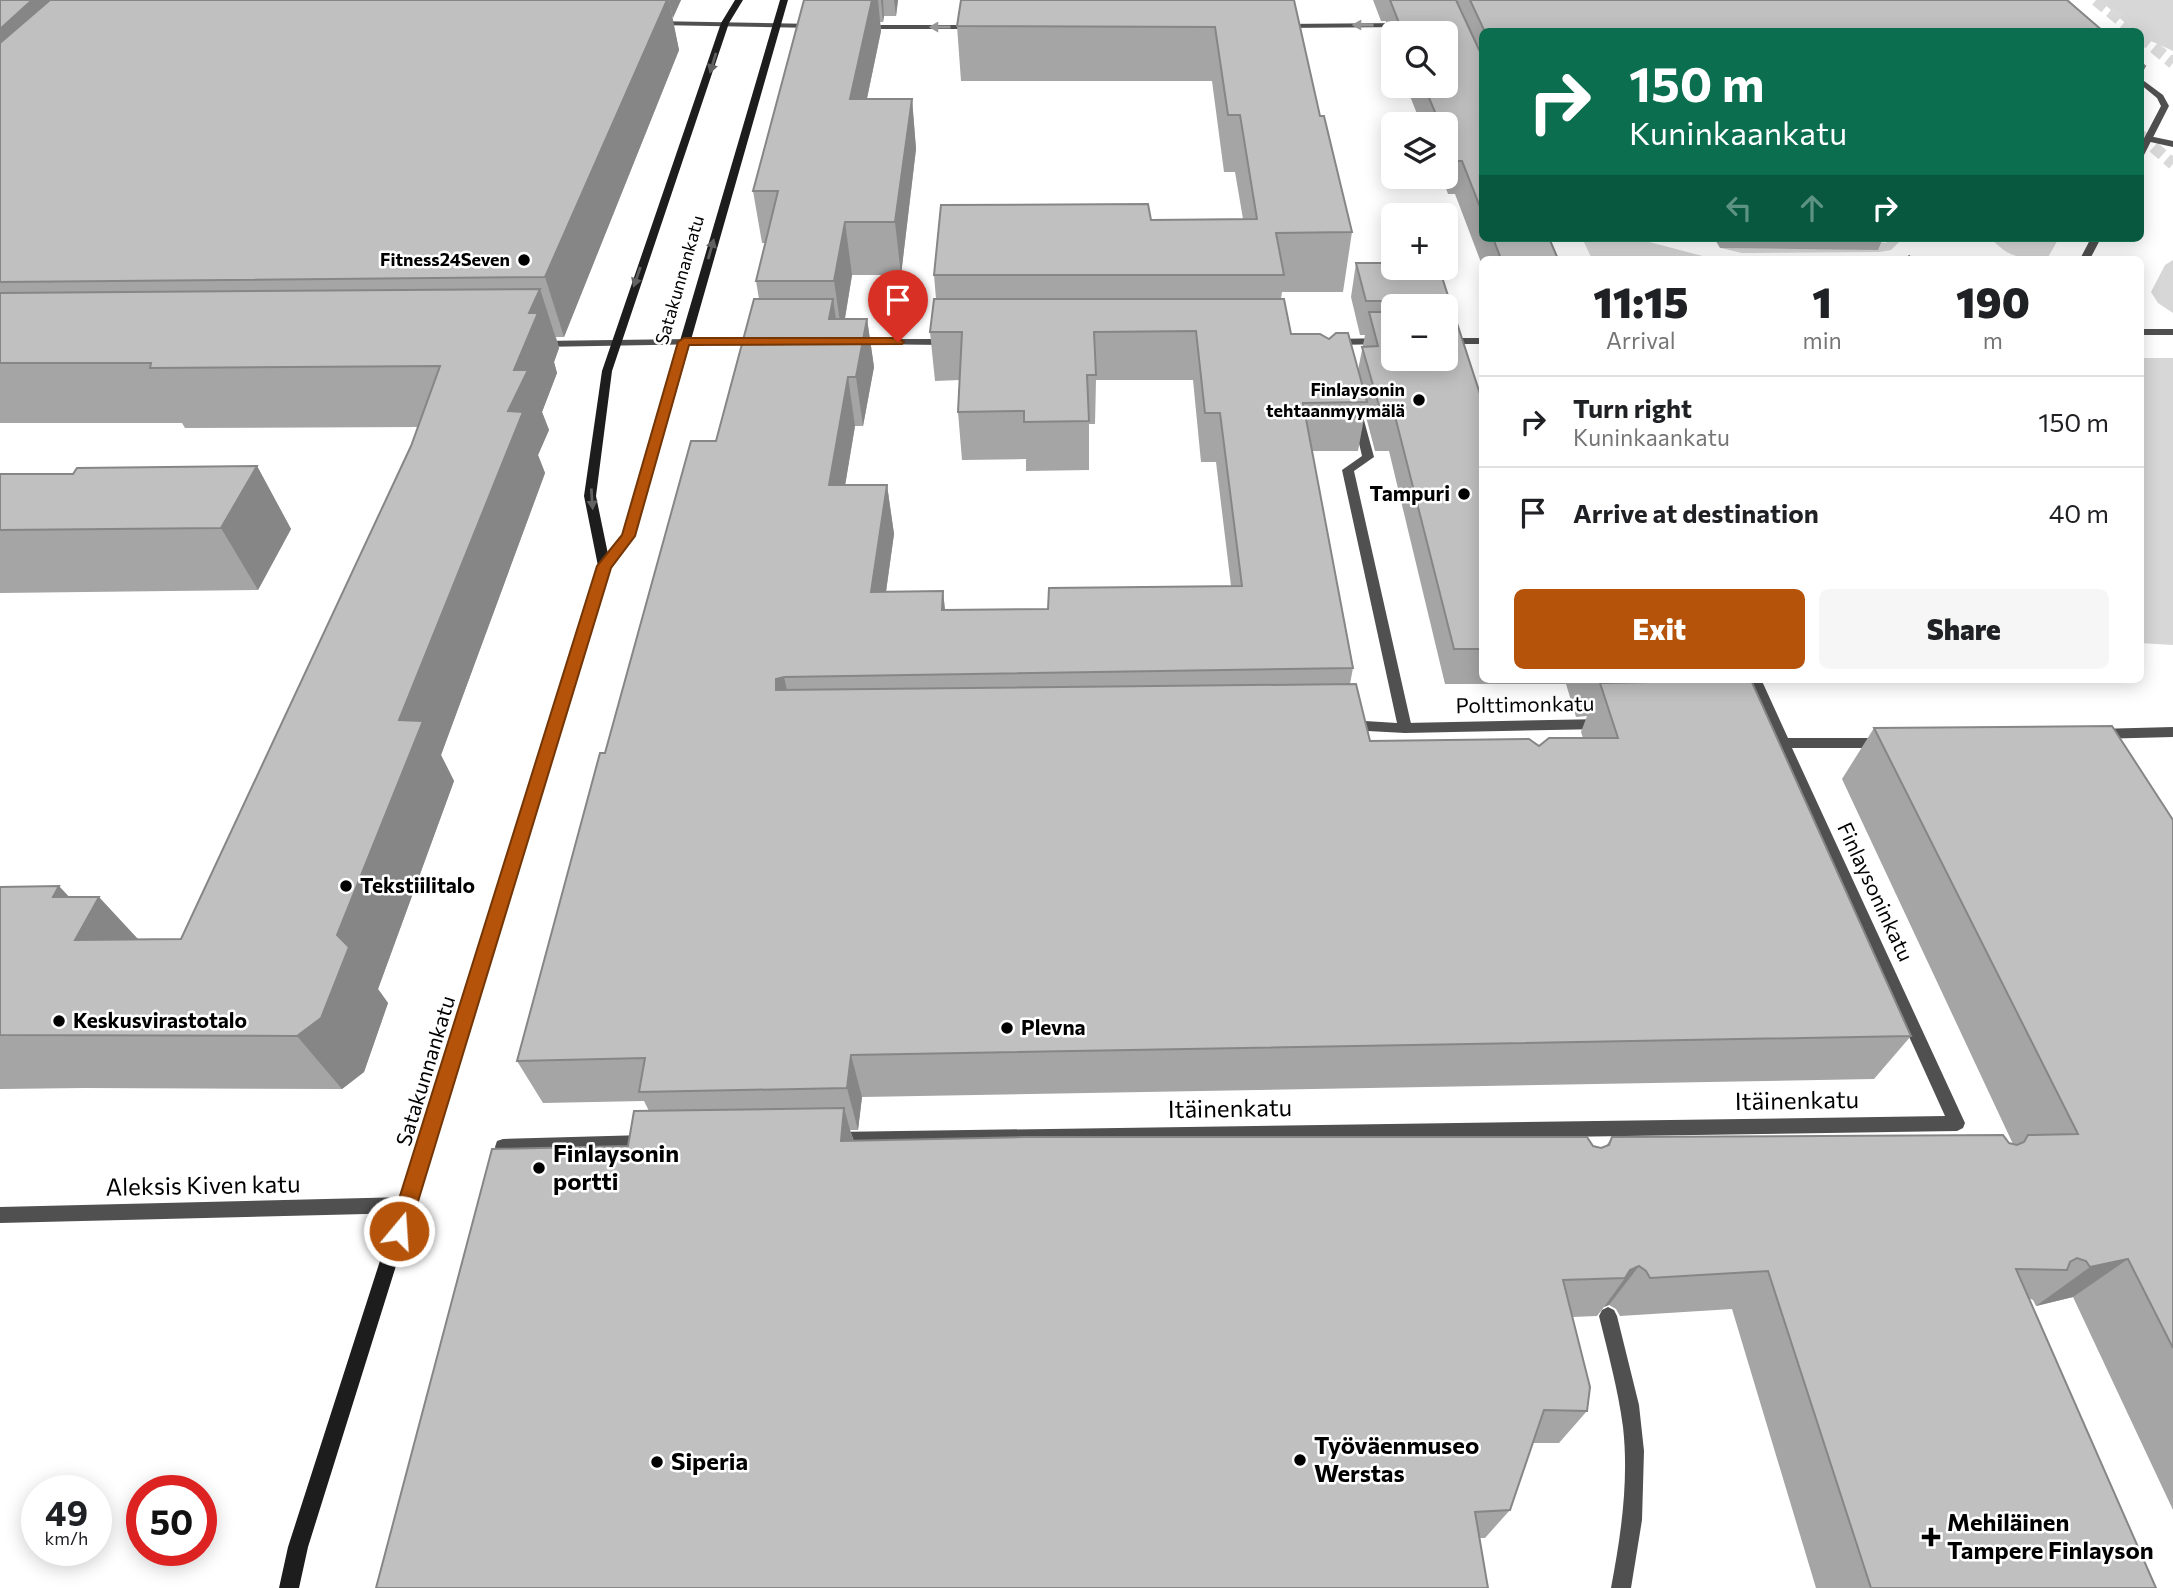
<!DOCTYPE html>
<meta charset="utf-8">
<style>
:root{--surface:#fff;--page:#f6f6f6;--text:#202124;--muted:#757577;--line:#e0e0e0;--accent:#b45309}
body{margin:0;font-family:Commissioner,sans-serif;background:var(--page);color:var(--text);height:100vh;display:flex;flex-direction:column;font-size:26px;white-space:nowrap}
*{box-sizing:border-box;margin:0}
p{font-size:23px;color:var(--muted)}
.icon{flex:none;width:38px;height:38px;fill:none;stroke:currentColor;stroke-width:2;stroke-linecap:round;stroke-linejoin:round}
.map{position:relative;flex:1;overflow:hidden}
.details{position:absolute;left:1479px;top:256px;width:665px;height:427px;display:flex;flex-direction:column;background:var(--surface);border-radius:10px;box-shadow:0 4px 18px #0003}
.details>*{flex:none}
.hud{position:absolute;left:1479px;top:28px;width:665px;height:214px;border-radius:10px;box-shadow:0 4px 18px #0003;background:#0b6e4f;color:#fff;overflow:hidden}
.fabs{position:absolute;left:1381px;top:21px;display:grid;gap:14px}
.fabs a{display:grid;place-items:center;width:77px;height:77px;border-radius:10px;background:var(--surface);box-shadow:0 4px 18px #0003;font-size:35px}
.speed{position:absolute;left:21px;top:1475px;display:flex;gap:14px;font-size:35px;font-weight:700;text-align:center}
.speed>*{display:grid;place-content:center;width:91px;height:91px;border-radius:50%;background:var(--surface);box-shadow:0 4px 18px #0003;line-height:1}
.speed small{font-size:18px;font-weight:400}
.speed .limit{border:10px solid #d22;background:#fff;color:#111}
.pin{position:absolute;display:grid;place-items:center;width:60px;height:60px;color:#fff;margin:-72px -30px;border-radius:50% 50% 50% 0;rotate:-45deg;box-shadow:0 0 7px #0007}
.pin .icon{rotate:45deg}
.me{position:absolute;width:77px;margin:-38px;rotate:18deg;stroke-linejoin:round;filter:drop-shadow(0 0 5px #0008)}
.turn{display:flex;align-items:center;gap:24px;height:147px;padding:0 35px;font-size:32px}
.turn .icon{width:91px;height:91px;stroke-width:2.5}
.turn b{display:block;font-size:49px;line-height:60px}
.lanes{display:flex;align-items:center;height:66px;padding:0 35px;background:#0003;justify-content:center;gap:35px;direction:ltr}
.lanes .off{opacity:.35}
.eta{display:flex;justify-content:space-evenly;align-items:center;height:119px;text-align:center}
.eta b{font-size:42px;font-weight:800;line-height:49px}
.action{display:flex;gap:14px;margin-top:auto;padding:14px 35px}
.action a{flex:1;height:80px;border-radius:10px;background:var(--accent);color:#fff;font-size:28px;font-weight:800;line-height:80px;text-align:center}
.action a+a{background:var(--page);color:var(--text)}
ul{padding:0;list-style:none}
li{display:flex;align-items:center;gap:21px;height:91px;padding:0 35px;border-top:2px solid var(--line)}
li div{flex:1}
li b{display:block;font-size:26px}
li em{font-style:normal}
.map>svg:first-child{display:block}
.green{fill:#d7d7d7}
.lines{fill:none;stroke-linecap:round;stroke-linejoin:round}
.highway-tunnel{stroke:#d9d9d9;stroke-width:12;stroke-dasharray:12 6;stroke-linecap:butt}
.lane{fill:#505050;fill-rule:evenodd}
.street{fill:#505050;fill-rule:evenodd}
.secondary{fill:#1d1d1d;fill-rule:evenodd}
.wall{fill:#a5a5a5;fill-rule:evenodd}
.shaded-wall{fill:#868686}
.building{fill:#c0c0c0;stroke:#868686;stroke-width:2}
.oneway{fill:#969696}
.oneway2{fill:#616161}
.route{fill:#b45309;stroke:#753606;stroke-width:2}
.poi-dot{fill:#000;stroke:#fff;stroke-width:2.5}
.labels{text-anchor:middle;stroke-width:5;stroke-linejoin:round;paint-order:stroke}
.far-poi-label{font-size:18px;font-weight:bold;fill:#000;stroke:#fff;text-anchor:end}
.far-street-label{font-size:18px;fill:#000;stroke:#fff}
.poi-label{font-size:21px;font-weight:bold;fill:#000;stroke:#fff;text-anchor:start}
.street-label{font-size:21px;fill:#000;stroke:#fff}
.near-street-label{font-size:24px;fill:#000;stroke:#fff}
.near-poi-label{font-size:24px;font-weight:bold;fill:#000;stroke:#fff;text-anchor:start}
</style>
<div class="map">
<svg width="2173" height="1588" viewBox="0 0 2173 1588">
<rect width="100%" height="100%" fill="#fff"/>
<!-- green -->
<g class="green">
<polygon points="2100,0 2173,0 2173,51 2140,36 2140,32 2134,31"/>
<polygon points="1585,238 1634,238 1714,259 1592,259 1583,240"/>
<polygon points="1889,238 1903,238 1891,250 1879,252 1742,253 1721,248 1831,249 1872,241 1886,243"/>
<path d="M1991,238H2059L2047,259C2022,259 2008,258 1991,238Z"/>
<polygon points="2173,260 2173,313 2158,303 2151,292 2165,265"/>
<polygon points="2140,358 2173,358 2173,645 2140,643"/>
</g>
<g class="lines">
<!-- highway-tunnel -->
<g class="highway-tunnel">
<polyline points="2096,0 2135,32"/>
<polyline points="2140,36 2173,63"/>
<polyline points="2140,135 2173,164"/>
</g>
<!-- lane -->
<g class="lane">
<polygon points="2149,136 2173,141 2173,147 2146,141 2146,137"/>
<polygon points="1909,255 1915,259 1905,259"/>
<polygon points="1357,410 1362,413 1374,457 1354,471 1412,728 1405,733 1349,730 1342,725 1349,720 1397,723 1342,470 1362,456 1352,413"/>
<polygon points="2173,727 2173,737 2097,739 2090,734 2097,729"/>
<path d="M1608,1307L1614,1310L1617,1316L1639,1405L1644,1451L1642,1520L1631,1588H1611C1621,1535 1629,1481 1623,1427C1618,1389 1608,1353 1599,1316L1602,1310Z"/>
</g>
<!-- street -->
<g class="street">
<polygon points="654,21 815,24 819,26 815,28 657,25 653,23"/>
<polygon points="1403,23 1406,23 1406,27 1280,28 1276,26 1280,24"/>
<polygon points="864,25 976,25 980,27 976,29 861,29 860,27"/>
<polygon points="2140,78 2163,95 2169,106 2144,155 2140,158 2140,146 2161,106 2157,98 2140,84"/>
<polygon points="2091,238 2101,238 2090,259 2080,259"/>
<rect x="2140" y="329" width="33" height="6"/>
<polygon points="762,338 766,339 766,343 540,347 535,344 540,341"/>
<polygon points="1393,338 1393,344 1331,345 1326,342 1331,339"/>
<rect x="1446" y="338" width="36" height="6"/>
<polygon points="852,339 947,339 952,342 947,345 848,344 847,342"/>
<polygon points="1747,679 1761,679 1788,738 1883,738 1890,743 1883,748 1792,748 1965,1123 1963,1128 1957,1131 834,1148 828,1146 826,1140 828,1134 834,1132 1945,1116"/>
<polygon points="1603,719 1610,724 1603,729 1405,733 1398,728 1405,723"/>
<polygon points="645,1135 651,1137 653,1143 651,1149 645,1151 503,1155 497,1153 495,1147 497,1141 503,1139"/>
<polygon points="407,1197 413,1199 416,1205 413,1211 407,1213 0,1223 0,1207"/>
</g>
<!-- secondary -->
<polygon class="secondary" points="735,0 743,0 729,23 612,371 596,496 608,554 623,535 780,0 788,0 635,536 610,567 457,1071 308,1547 299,1588 279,1588 288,1547 441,1071 598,566 584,496 602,371 721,23"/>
</g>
<!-- wall -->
<g class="wall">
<polygon points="0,0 681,0 672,18 679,50 564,337 556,337 559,348 554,362 557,373 542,412 549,430 538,455 545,473 441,755 454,781 378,989 388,1003 364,1072 342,1089 85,1088 0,1089 0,887 69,897 138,939 181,939 411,446 418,427 185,428 182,423 0,423"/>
<path d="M804,0H898L896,16H884L883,22H880L881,31L867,99H912L916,149L901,275H852L845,319H867L874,367L863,426H855L845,485H887L894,534L886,592L943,591L945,610L1048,609L1049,588L1231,586L1216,462H1201L1193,380H1096L1095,424H1089V470L1026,471V459L962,460L958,412L960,380L935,381L930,332L934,299H936L934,275L941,205L1148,204L1151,220L1243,219L1235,172H1224L1212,81H961L957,26L961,0H1294L1320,116H1324L1352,232L1343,292H1282L1281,299H1284L1291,334H1320L1329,339L1336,333H1348L1358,370L1365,335H1360L1351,297L1356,263H1393V268H1439L1482,400V679H1737V681L1751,680L1911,1036L1874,1079L862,1097L858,1130H850L854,1141L1024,1137H1587L1593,1146L1601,1148L1606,1146L1612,1137L2003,1135L2009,1143L2013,1144L1842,779L1874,728L2112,726L2173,820V1510L2073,1297L2036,1306L2033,1300L2028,1298L2156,1588H1816L1732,1309L1620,1316L1616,1309L1609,1305L1604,1307L1597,1316L1572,1317L1590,1387L1587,1411L1559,1443H1533L1510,1510L1485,1538H1480L1488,1588H376L492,1149L628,1146L634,1111H649L644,1101L543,1103L517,1061L600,753H605L691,441H716L754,299H759L756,281L765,243H762L753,191ZM1393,306H1446V359H1393ZM1365,413L1375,451H1389L1445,684H1566L1576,717L1587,716L1581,732L1583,738H1549L1539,746L1529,739L1370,741L1356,684H1350L1353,668L1312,451H1358Z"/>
<polygon points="1373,0 2067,0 2104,32 1482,32 1482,238 1549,238 1558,259 1482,259 1482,265 1455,194 1448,194 1442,177 1446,177 1446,124 1421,124 1406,86 1446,86 1446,33 1393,33 1393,51 1385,30 1386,21 1381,21"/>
<polygon points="1714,238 1883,238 1878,250 1720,248"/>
<polygon points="257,466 291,529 258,590 0,593 0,474 73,474"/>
</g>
<!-- shaded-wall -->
<g class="shaded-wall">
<polygon points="32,0 57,0 0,112 0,29"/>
<polygon points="667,0 669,0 679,50 564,337 545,277"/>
<polygon points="669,0 681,0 673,18"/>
<polygon points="872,0 878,0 881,31 856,150 850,99"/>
<polygon points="881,0 883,0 884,16 883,22"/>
<polygon points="894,0 898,0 896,16"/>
<polygon points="912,99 916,149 901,275 895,222"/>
<polygon points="845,222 852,275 842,335 834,281"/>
<polygon points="540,289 559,348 554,362 557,373 542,412 549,430 538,455 545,473 441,755 454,781 378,989 388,1003 364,1072 342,1089 297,1036 337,935 399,720 508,411 514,370 529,313"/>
<polygon points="833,299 840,347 829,319"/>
<polygon points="867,319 874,367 863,426 856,377"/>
<polygon points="848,377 855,426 837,534 829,485"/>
<polygon points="257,466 291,529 258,590 221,528"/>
<polygon points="887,485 894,534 879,641 871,592"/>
<polygon points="943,591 948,640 942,610"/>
<polygon points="784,677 795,725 776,690 776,679"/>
<polygon points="59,886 88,917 99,897 151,953 75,940 53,897"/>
<polygon points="851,1055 862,1097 858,1130 847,1088"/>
<polygon points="844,1108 856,1151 841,1141"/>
<polygon points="2128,1259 2073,1297 2036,1306 2090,1267"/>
<polygon points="1639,1266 1609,1305 1604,1307 1625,1278 1630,1270"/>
</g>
<!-- building -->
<g class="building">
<polygon points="0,0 32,0 0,29"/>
<polygon points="50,0 667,0 545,277 0,282 0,43"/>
<polygon points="804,0 872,0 850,99 912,99 895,222 845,222 834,281 756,281 778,191 753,191"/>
<polygon points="961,0 1294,0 1320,116 1324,116 1352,232 1276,233 1284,275 934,275 941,205 1148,204 1151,220 1257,219 1240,115 1228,115 1215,27 957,26"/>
<polygon points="1390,0 1456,0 1482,56 1482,212 1462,161 1455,161 1446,138 1446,124 1440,124 1424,86 1446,86 1446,33 1403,33"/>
<polygon points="1470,0 2067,0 2104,32 1485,32"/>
<polygon points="2140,62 2145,66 2140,75"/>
<polygon points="1493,238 1549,238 1558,259 1501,259"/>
<polygon points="1356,263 1393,263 1393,268 1439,268 1482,400 1482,649 1454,649 1395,416 1382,416 1362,347 1378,346 1369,312 1393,312 1393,359 1446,359 1446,306 1401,306 1402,304 1399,301 1366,301"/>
<polygon points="540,289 529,313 538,313 514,370 528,370 508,411 523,412 399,720 423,721 337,935 349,947 321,1018 297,1036 0,1035 0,887 59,886 53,897 99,897 75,940 181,939 411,446 440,366 150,368 151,363 0,363 0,293"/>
<polygon points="754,299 833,299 829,319 867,319 856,377 848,377 829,485 887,485 871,592 943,591 942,610 1048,609 1049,588 1242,586 1220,413 1205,413 1196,331 1094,332 1096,375 1087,375 1089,421 1024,422 1024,411 958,412 962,332 930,332 934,299 1284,299 1291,334 1320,334 1329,339 1336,333 1348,333 1367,402 1303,403 1353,668 784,677 776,679 776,690 1356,684 1370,741 1529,739 1539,746 1549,738 1618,738 1600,683 1751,680 1911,1036 851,1055 847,1088 639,1092 645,1058 517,1061 600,753 605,753 691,441 716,441"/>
<polygon points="257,466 221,528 0,530 0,474 73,474 77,468"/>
<polygon points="1588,679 1730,679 1589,682"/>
<polygon points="2112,726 2173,820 2173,1348 2128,1259 2090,1267 2086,1261 2077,1258 2070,1262 2067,1270 2016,1269 2156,1588 1871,1588 1768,1271 1650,1278 1646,1271 1639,1266 1630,1270 1625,1278 1563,1280 1590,1387 1587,1411 1544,1410 1510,1510 1475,1512 1488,1588 376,1588 492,1149 628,1146 634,1111 844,1108 841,1141 1024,1137 1587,1137 1593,1146 1601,1148 1609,1145 1612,1137 2003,1135 2009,1143 2017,1145 2024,1142 2028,1135 2078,1134 1874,728"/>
</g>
<!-- one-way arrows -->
<defs><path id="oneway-solid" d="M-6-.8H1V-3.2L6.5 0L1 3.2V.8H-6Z" transform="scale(1.75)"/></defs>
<g class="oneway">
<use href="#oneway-solid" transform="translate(1363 25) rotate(180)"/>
<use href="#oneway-solid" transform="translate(940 27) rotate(180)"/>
</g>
<g class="oneway2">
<use href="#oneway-solid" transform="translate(713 63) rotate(107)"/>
<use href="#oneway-solid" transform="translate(711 249) rotate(-74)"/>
<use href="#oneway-solid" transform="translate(637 277) rotate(109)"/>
<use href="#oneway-solid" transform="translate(592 499) rotate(86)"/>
</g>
<!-- route -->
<polygon class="route" points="898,338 904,342 902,344 689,345 635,536 611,568 409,1231 406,1238 399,1241 392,1238 389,1231 597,566 622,535 678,342 684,338"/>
<!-- markers -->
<g class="poi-dot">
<circle cx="524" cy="260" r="7"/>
<circle cx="1419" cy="400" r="7"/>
<circle cx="1464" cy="494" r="7"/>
<circle cx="346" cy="886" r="7"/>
<circle cx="59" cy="1021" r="7"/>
<circle cx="1007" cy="1028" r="7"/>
<circle cx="539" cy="1168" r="7"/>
<circle cx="1300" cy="1460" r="7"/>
<circle cx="657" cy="1462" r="7"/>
<path d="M1927.5 1526.5h7v7h7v7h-7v7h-7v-7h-7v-7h7z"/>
</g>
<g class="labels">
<!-- far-poi labels -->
<g class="far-poi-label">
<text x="510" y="266">Fitness24Seven</text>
<text x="1405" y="396">Finlaysonin<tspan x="1405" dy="21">tehtaanmyymälä</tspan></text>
</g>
<!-- far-street labels -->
<g class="far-street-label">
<text transform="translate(680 280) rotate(-74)" y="6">Satakunnankatu</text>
</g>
<!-- poi labels -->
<g class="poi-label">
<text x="1450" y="501" text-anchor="end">Tampuri</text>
<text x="360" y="893">Tekstiilitalo</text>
<text x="73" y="1028">Keskusvirastotalo</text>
<text x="1021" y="1035">Plevna</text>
</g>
<!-- street labels -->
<g class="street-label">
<text transform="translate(1525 705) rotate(-1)" y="7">Polttimonkatu</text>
<text transform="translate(1875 892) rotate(65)" y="7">Finlaysoninkatu</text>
<text transform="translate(426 1071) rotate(-73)" y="7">Satakunnankatu</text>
</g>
<!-- near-street labels -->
<g class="near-street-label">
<text transform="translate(1797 1101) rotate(-1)" y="8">Itäinenkatu</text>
<text transform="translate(1230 1109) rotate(-1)" y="8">Itäinenkatu</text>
<text transform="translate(203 1186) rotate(-1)" y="8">Aleksis Kiven katu</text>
</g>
<!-- near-poi labels -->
<g class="near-poi-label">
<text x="553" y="1162">Finlaysonin<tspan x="553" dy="28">portti</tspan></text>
<text x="1314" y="1454">Työväenmuseo<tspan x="1314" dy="28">Werstas</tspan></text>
<text x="671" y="1470">Siperia</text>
<text x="1947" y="1531">Mehiläinen<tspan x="1947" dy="28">Tampere Finlayson</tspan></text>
</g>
</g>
</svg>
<div class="fabs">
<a><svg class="icon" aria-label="search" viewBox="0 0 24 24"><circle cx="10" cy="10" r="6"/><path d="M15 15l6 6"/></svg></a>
<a><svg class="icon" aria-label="layers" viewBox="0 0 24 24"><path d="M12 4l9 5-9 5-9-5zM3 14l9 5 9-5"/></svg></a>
<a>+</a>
<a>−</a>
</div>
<div class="speed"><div>49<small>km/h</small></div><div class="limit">50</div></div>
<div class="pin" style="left:898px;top:342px;background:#d93025"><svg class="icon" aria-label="arrive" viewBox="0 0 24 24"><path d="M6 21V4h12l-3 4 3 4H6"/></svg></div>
<svg class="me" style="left:399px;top:1231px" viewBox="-20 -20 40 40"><circle r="17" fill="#b45309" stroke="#fff" stroke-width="3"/><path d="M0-11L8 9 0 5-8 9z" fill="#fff"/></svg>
<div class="hud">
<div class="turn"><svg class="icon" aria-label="right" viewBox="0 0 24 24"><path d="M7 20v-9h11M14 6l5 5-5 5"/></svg><div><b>150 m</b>Kuninkaankatu</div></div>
<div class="lanes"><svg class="icon off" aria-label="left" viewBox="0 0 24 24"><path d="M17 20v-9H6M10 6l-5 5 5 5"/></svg><svg class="icon off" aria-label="ahead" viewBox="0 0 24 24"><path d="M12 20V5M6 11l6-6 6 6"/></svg><svg class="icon" aria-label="right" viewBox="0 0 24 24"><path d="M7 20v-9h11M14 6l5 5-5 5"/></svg></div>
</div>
<section class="details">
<div class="eta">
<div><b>11:15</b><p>Arrival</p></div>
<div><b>1</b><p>min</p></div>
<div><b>190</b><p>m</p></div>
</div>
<ul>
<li><svg class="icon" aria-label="right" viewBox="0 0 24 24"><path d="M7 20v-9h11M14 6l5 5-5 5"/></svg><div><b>Turn right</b><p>Kuninkaankatu</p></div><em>150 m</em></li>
<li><svg class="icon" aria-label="arrive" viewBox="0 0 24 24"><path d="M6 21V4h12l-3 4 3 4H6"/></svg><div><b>Arrive at destination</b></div><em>40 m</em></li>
</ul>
<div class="action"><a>Exit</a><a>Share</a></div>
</section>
</div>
